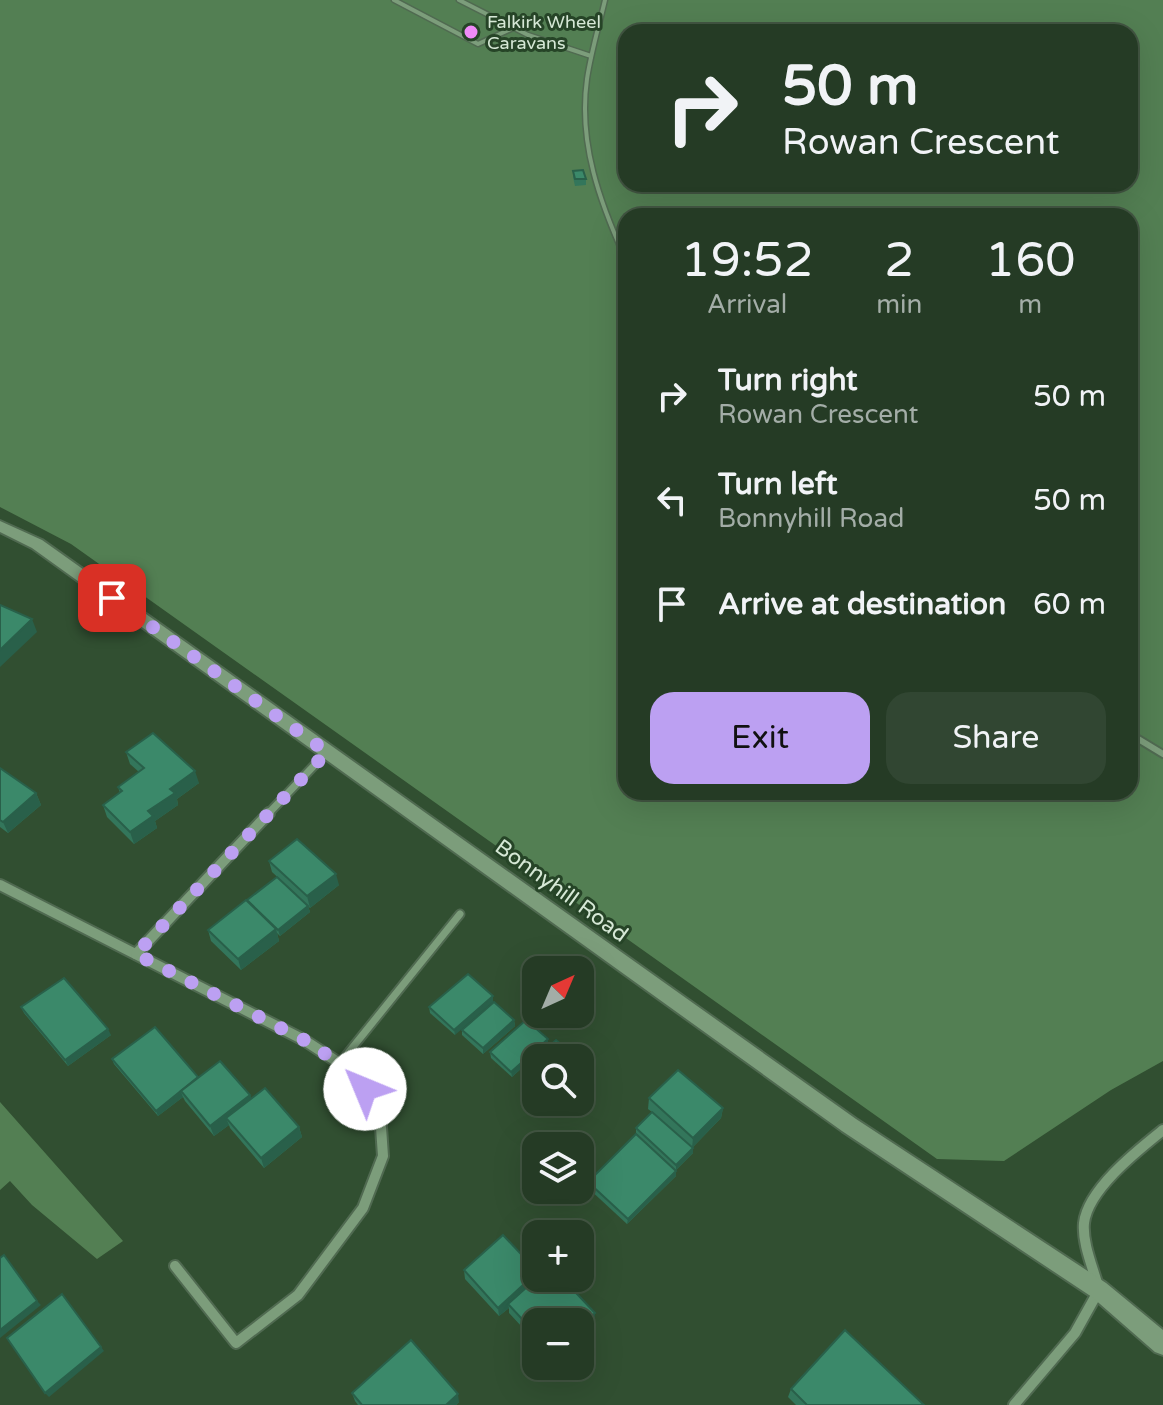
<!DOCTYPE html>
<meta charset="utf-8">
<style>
:root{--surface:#253b25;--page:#314632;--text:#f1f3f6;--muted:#a3ada7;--line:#425542;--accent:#bca0f2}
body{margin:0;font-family:"Varela Round",sans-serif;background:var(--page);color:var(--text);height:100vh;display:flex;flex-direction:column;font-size:30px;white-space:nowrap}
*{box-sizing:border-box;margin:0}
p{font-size:26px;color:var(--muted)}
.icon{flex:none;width:44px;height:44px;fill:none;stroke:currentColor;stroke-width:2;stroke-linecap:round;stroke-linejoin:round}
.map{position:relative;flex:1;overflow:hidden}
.panel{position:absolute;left:618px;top:208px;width:520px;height:592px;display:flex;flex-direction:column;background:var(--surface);border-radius:24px;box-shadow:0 8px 32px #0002,0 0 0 2px var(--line)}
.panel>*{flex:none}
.guide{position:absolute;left:618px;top:24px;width:520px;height:168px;border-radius:24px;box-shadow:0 8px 32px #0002,0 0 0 2px var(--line);background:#253b25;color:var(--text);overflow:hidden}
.needle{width:52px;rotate:44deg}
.controls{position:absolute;left:522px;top:956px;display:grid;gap:16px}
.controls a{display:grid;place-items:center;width:72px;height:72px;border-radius:16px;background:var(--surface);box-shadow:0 8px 32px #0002,0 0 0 2px var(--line);font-size:40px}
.pin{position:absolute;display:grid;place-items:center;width:68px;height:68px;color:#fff;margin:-34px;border-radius:16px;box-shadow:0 4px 12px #0006}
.me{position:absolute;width:88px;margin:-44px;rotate:315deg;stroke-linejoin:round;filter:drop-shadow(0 0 6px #0008)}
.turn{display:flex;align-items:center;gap:28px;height:168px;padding:0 32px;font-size:36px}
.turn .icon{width:104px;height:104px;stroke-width:2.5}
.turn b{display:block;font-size:56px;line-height:68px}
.eta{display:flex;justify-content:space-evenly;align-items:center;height:136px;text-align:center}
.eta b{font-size:48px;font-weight:600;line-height:56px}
.primary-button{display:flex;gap:16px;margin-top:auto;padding:16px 32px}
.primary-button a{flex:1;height:92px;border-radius:24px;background:var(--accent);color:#111;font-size:32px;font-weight:600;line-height:92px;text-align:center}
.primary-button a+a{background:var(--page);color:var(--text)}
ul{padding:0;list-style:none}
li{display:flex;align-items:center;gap:24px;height:104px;padding:0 32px}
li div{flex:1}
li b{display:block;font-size:30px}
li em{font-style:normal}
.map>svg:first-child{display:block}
.green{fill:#537f53;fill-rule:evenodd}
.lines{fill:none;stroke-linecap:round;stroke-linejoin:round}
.service-far2-casing{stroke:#506a51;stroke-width:7}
.service-far1-casing{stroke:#506a51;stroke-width:10}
.service-casing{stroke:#506a51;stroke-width:11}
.minor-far1-casing{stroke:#506a51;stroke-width:11}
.minor-casing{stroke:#506a51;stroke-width:14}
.secondary-casing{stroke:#506a51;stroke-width:4}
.service-far2{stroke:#7c9d7b;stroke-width:4}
.service-far1{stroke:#7c9d7b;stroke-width:6}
.service{stroke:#7c9d7b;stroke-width:7}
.minor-far1{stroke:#7c9d7b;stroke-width:7}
.minor{stroke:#7c9d7b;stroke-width:10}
.secondary{fill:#7c9d7b;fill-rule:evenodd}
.wall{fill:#33765b}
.shaded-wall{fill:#29604a}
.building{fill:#3b896a;stroke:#29604a;stroke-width:2}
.route{stroke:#bca0f2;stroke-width:14;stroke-dasharray:0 25.2}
.poi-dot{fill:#ef8bf7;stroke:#264427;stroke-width:3}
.labels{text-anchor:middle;stroke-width:6;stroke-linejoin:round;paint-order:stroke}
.far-poi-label{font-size:18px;fill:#d6e8d6;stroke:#264427;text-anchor:start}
.street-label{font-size:22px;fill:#d6e8d6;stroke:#264427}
</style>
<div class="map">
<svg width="1163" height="1405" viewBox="0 0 1163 1405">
<rect width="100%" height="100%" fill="#314f31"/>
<!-- green -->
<g class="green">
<path d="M0,0H1163V1061L1111,1090L1004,1161L937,1159L71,544L0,507ZM626,32H1130V184H626ZM626,216H1130V792H626Z"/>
<polygon points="0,1102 123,1241 97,1259 32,1205 10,1181 0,1190"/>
</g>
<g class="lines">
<defs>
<g id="service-far2">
<polyline points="394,0 478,44 513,28"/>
<polyline points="459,0 528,35 591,56"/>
<path d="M605,0C599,26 591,52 587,79C578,143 600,203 626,260"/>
</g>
<polyline id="service-far1" points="1130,734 1163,754"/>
<polyline id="service" points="340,1063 460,914"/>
<polyline id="minor-far1" points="267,815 327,752"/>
<g id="minor">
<polyline points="0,885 304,1040 356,1074 380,1113 383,1156 363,1208 298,1295 236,1343 175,1266"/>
<polyline points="136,954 269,813"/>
<path d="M1014,1405L1075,1333L1099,1290C1094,1270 1082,1244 1084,1223C1088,1189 1138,1150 1163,1130"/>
</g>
<polygon id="secondary" points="0,521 42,540 856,1119 1106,1283 1163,1330 1163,1355 1155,1352 1092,1297 842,1131 32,548 0,532"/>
</defs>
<!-- service-far2 casing -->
<use href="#service-far2" class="service-far2-casing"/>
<!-- service-far1 casing -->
<use href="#service-far1" class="service-far1-casing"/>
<!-- service casing -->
<use href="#service" class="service-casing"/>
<!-- minor-far1 casing -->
<use href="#minor-far1" class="minor-far1-casing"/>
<!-- minor casing -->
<use href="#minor" class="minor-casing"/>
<!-- secondary casing -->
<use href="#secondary" class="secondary-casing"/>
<!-- service-far2 -->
<use href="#service-far2" class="service-far2"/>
<!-- service-far1 -->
<use href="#service-far1" class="service-far1"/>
<!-- service -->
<use href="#service" class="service"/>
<!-- minor-far1 -->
<use href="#minor-far1" class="minor-far1"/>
<!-- minor -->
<use href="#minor" class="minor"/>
<!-- secondary -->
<use href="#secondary" class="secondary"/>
</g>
<!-- wall -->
<g class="wall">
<polygon points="573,171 586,179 586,185 575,186 573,177"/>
<polygon points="126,752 199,783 177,799 178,805 155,821 157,828 134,844 107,817 103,805 120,793 118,787 139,772 130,764"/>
<polygon points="0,768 36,793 41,805 8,833 0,827"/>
<polygon points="269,861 339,885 310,908 308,906 310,912 280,936 277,933 279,941 241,970 211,941 208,930 299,897 272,872"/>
<polygon points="468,974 455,1035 430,1013 429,1007"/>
<polygon points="21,1007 111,1035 68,1066 24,1013"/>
<polygon points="514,1020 515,1026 483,1054 462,1035 462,1030"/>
<polygon points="548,1039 548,1044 512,1077 491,1058 490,1052"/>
<polygon points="536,1058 536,1089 522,1076 522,1071"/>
<polygon points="112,1059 198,1077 250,1095 251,1099 299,1127 302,1137 264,1168 230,1128 229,1125 214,1136 185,1101 183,1097 158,1116 114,1064"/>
<polygon points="649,1098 723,1108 721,1118 693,1147 693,1153 676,1170 636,1133 636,1128 652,1112 648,1109"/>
<polygon points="676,1171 676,1176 627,1224 587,1187 588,1182"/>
<polygon points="464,1270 536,1278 594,1322 580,1336 580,1322 536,1322 536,1342 509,1313 509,1308 499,1316 465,1279"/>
<polygon points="791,1389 924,1405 796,1405 788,1397"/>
<polygon points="352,1393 459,1402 456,1405 358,1405 355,1401"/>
</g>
<!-- shaded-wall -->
<g class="shaded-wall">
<polygon points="32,619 37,632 0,667 0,650"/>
<polygon points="195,771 199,783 177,799 178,805 155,821 157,828 134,844 130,832 170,789"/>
<polygon points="36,793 41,805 8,833 3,822"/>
<polygon points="336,874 339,885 310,908 307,896"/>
<polygon points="308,906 310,912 280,936 278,930"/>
<polygon points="276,929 279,941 241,970 238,959"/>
<polygon points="493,996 493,1002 455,1035 454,1030"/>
<polygon points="514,1020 515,1026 483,1054 483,1048"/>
<polygon points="108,1029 111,1035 68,1066 65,1060"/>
<polygon points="548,1039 548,1044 512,1077 511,1072"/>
<polygon points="586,1066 586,1072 580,1077 580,1072"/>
<polygon points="181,1092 183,1097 158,1116 156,1111"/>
<polygon points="250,1095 254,1106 226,1118 229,1125 214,1136 210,1126"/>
<polygon points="723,1108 721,1118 692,1148 693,1138"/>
<polygon points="299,1127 302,1137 264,1168 261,1158"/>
<polygon points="693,1148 693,1153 676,1170 676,1165"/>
<polygon points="676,1171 676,1176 627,1224 628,1219"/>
<polygon points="536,1273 536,1278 508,1304 509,1308 499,1316 498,1308"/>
<polygon points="37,1301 41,1305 0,1338 0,1330"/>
<polygon points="595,1313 594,1322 580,1336 580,1327"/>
<polygon points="101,1347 104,1351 49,1397 45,1393"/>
<polygon points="458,1394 459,1402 456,1405 446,1405"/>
</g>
<!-- building -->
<g class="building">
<polygon points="583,170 586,179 575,179 573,171"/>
<polygon points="0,605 32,619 0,650"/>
<polygon points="153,733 195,771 170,789 175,793 148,811 153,816 130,832 103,805 122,791 118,787 144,768 126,752"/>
<polygon points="0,768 36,793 3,822 0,820"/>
<polygon points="297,839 336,874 307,896 269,861"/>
<polygon points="277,877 308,906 278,930 247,900"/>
<polygon points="246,900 276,929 238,959 208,930"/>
<polygon points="468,974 493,996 454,1030 429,1007"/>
<polygon points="64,978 108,1029 65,1060 21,1007"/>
<polygon points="494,1002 514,1020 483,1048 462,1030"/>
<polygon points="526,1020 548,1039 511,1072 490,1052"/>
<polygon points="155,1027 198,1077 156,1111 112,1059"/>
<polygon points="556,1040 576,1058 536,1058 536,1084 522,1071"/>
<polygon points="220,1061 250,1095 210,1126 181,1091"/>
<polygon points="580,1061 586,1066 580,1072"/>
<polygon points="678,1070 723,1108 693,1138 649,1098"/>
<polygon points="265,1088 299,1127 261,1158 226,1118"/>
<polygon points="652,1112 693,1148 676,1165 636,1128"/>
<polygon points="636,1134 676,1171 628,1219 588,1182"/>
<polygon points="503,1235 536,1270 536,1273 498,1308 464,1270"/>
<polygon points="4,1255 37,1301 0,1330 0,1258"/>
<polygon points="537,1278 562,1278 595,1313 580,1327 580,1322 536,1322 536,1334 508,1304"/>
<polygon points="62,1294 101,1347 45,1393 7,1338"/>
<polygon points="845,1330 924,1405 807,1405 791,1389"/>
<polygon points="411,1340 458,1394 446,1405 362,1405 352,1393"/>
</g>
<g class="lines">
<!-- route -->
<polyline class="route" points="112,598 327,752 136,954 304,1040 356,1074 365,1089"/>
</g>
<!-- markers -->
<circle class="poi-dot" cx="471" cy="32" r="8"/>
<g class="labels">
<!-- far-poi labels -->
<g class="far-poi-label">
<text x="487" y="28">Falkirk Wheel<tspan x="487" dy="21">Caravans</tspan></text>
</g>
<!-- street labels -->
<g class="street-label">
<text transform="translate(562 890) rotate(36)" y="8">Bonnyhill Road</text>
</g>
</g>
</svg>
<div class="controls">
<a><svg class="needle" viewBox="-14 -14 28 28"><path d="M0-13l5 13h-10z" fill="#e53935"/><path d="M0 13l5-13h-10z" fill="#a3ada7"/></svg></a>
<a><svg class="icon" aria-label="search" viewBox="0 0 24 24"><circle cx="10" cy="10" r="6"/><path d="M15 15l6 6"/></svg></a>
<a><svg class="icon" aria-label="layers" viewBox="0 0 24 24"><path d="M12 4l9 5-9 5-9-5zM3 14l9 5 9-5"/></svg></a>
<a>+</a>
<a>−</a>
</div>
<div class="pin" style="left:112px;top:598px;background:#d93025"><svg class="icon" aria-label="arrive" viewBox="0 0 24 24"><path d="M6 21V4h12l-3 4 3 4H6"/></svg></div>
<svg class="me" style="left:365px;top:1089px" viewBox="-20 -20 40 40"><circle r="19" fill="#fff"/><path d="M0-13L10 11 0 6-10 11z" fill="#bca0f2"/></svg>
<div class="guide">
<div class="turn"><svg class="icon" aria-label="right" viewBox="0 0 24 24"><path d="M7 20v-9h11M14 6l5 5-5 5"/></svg><div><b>50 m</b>Rowan Crescent</div></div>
</div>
<section class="panel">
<div class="eta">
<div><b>19:52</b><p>Arrival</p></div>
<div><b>2</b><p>min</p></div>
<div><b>160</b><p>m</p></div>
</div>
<ul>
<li><svg class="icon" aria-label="right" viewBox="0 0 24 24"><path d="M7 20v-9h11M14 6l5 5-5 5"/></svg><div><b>Turn right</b><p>Rowan Crescent</p></div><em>50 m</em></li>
<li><svg class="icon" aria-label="left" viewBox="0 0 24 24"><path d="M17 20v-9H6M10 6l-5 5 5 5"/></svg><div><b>Turn left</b><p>Bonnyhill Road</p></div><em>50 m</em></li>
<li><svg class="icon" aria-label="arrive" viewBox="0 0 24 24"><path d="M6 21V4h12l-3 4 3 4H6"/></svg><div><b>Arrive at destination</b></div><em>60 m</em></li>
</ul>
<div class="primary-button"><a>Exit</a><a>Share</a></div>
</section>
</div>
